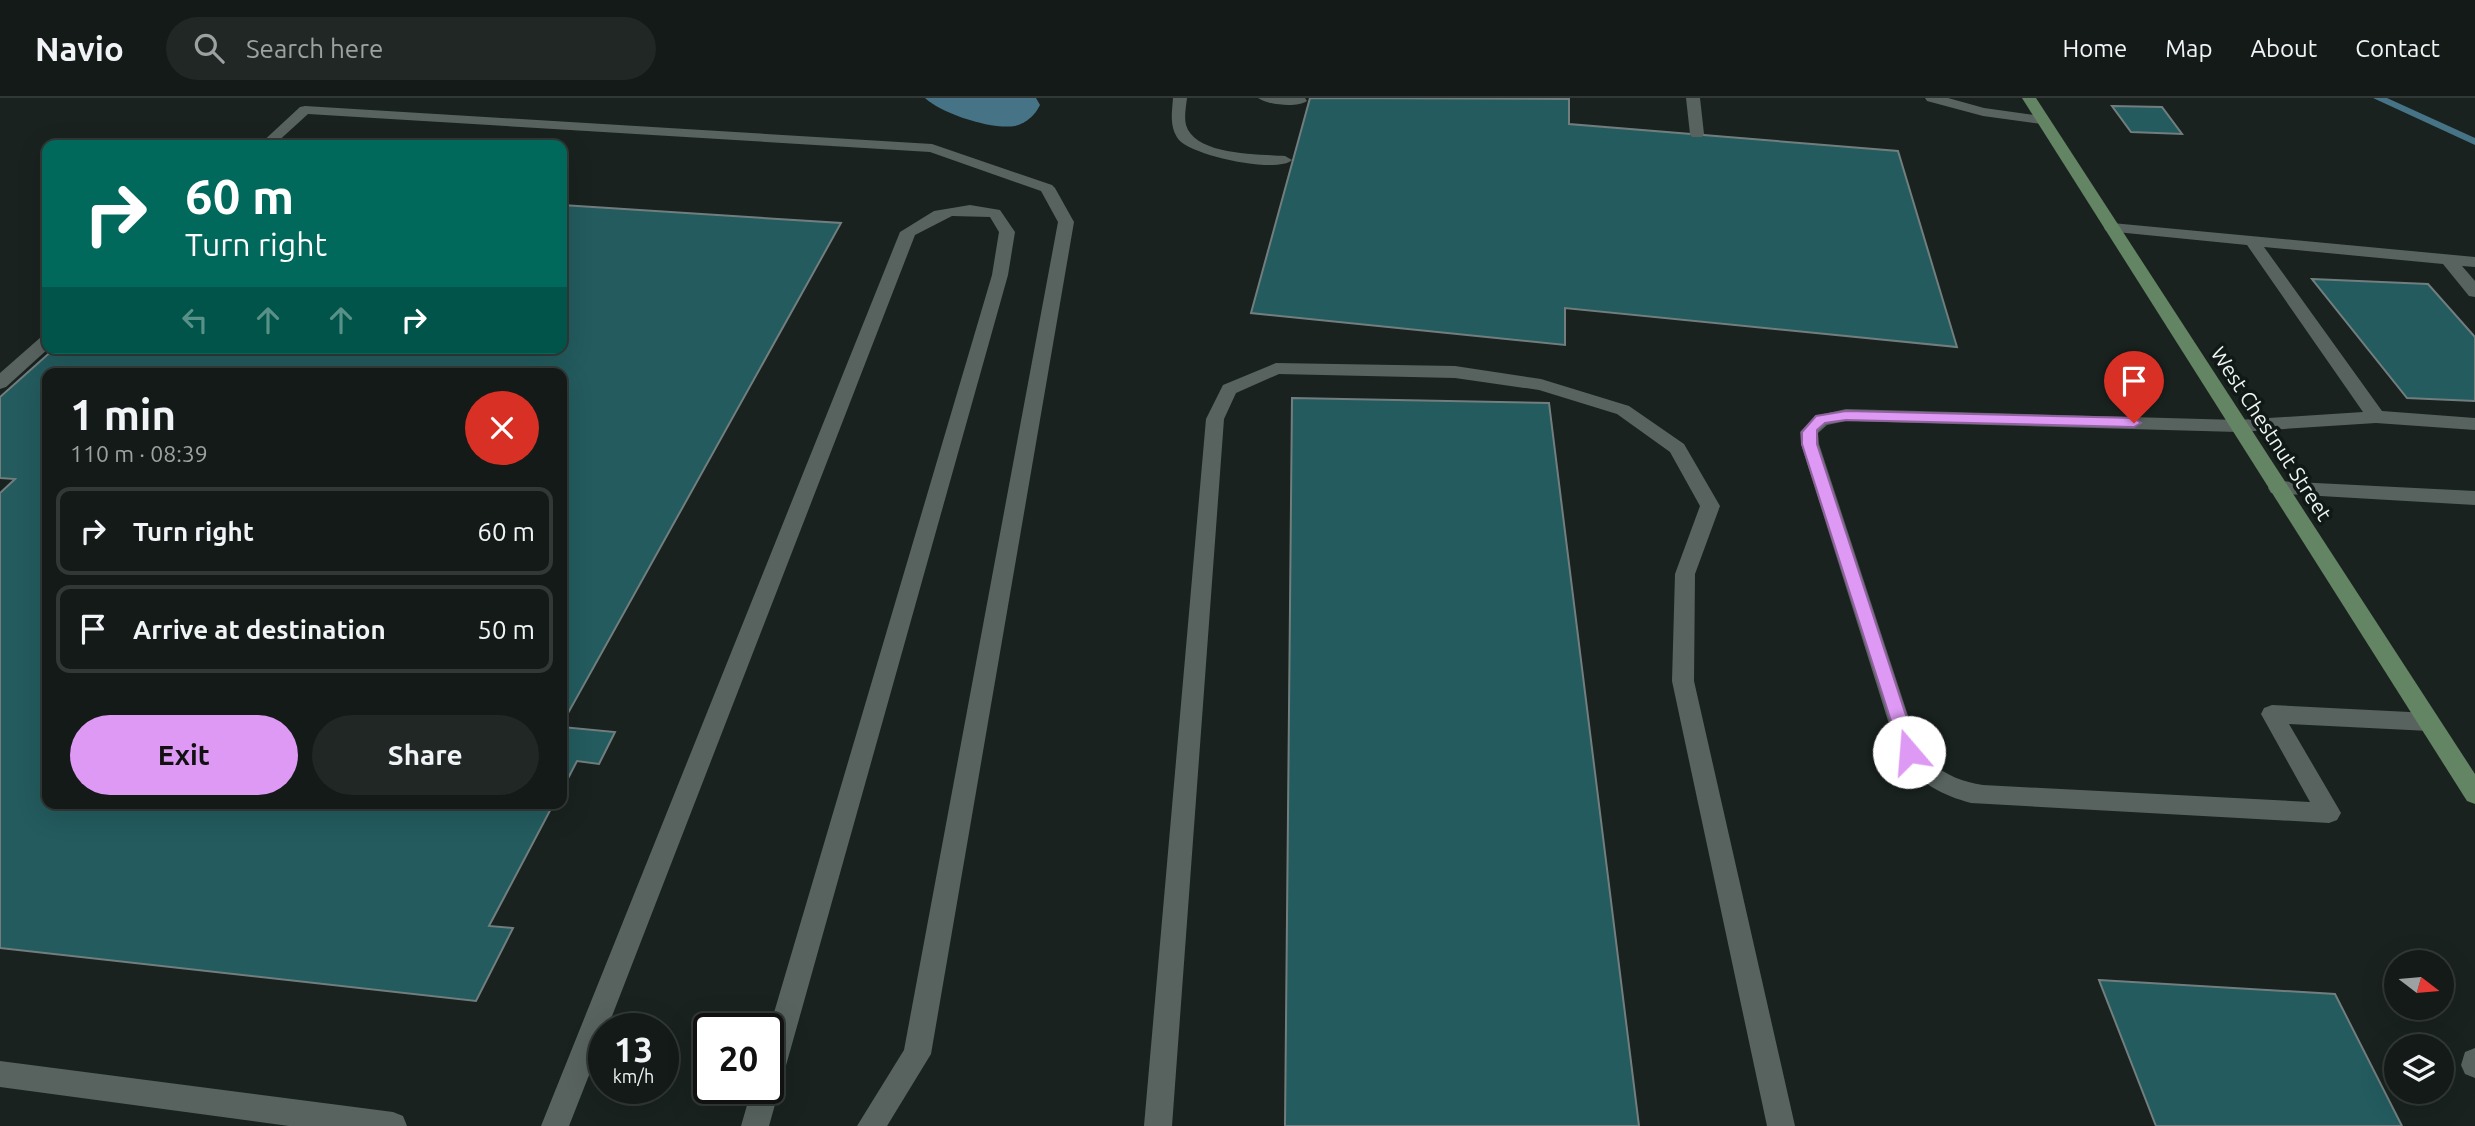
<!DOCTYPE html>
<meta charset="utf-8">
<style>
:root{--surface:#131a17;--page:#202724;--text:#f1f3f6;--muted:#9da1a1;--line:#323836;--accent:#dd99f4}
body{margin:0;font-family:Ubuntu,sans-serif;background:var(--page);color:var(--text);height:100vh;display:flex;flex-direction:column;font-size:26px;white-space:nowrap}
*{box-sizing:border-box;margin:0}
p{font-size:23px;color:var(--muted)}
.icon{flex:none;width:38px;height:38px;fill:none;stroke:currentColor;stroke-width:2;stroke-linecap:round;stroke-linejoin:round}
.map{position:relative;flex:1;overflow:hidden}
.side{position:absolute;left:42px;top:270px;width:525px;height:441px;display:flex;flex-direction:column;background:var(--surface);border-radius:14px;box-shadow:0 7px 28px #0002,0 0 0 2px var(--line)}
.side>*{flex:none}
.hud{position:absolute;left:42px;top:42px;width:525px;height:214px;border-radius:14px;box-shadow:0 7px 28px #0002,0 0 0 2px var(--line);background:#00695c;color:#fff;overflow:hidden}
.needle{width:46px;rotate:106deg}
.tools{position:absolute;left:2384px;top:852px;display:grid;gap:14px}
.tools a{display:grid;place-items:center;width:70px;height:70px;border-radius:50%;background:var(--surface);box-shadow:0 7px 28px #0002,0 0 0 2px var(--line);font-size:35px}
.speed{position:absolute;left:588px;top:915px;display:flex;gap:14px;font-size:35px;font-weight:700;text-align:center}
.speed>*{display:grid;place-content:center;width:91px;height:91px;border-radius:50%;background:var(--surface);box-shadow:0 7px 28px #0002,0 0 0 2px var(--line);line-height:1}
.speed small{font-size:18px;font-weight:400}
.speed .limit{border:4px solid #111;border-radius:10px;background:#fff;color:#111}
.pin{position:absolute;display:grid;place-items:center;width:60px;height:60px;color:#fff;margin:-72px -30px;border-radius:50% 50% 50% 0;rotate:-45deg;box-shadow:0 0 7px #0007}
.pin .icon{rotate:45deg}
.me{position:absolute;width:77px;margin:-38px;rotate:342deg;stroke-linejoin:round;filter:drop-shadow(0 0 5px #0008)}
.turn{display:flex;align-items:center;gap:24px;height:147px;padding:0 28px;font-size:32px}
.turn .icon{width:91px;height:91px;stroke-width:2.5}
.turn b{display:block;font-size:49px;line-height:60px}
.lanes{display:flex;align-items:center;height:66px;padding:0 28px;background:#0003;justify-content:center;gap:35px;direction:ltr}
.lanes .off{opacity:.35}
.round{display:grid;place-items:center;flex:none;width:74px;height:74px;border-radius:37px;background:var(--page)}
.summary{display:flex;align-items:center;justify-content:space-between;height:119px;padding:0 28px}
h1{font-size:42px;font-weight:700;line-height:52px}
.cta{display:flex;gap:14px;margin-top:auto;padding:14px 28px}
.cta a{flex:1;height:80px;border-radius:42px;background:var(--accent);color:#111;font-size:28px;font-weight:700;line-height:80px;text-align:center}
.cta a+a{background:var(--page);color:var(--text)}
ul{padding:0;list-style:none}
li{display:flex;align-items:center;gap:21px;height:88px;margin:0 14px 10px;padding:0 14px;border:4px solid var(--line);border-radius:14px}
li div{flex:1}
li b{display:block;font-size:26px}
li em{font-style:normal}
header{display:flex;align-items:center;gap:42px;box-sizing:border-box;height:98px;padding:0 35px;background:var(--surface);border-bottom:2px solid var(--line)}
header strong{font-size:33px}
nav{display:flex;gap:38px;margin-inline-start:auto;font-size:24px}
.search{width:490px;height:63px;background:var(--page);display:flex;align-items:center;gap:18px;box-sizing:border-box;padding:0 24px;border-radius:38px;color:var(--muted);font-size:26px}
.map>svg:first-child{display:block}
.water{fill:#477387}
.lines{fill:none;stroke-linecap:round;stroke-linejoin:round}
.stream{fill:#477387;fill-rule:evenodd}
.building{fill:#235b5e;stroke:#727e7e;stroke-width:2}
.lane{fill:#58635f;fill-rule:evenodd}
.secondary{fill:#638563;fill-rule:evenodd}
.route{fill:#dd99f4;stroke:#90639f;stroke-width:2}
.labels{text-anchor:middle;stroke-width:7;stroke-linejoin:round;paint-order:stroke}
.street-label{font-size:21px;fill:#eff5f2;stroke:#101916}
</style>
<header>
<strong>Navio</strong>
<div class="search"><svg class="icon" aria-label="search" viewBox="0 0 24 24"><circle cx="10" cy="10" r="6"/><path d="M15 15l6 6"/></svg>Search here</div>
<nav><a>Home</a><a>Map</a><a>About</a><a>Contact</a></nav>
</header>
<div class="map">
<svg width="2475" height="1028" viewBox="0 0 2475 1028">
<rect width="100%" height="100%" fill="#19221f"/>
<!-- water -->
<path class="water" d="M925,0H1036L1040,7C1035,17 1027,25 1015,28C992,32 942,16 925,0Z"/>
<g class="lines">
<!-- stream -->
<polygon class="stream" points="2373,0 2387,0 2475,40 2475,47"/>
</g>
<!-- building -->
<g class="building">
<polygon points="1310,0 1569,1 1569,26 1898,53 1957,249 1565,210 1565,247 1251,215"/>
<polygon points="2112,8 2162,9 2182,36 2131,34"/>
<polygon points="562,107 841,125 562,626 562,275 47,275 47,705 554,705 489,828 513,830 476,903 0,850 0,395 15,381 0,380 0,299 55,250 562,250"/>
<polygon points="2312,181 2428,186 2475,239 2475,303 2407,300"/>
<polygon points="1292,300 1549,305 1639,1028 1285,1028"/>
<polygon points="562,629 615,634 599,666 577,663 562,692"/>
<polygon points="2099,882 2335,896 2402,1028 2156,1028"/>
</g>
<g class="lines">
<!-- lane -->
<g class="lane">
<path d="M1173,0H1187C1186,9 1184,19 1186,27C1195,58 1260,56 1285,58L1292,62C1278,76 1193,58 1179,42C1169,29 1172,15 1173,0Z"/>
<path d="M1258,0H1305L1307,3C1297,10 1268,7 1258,0Z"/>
<polygon points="1686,0 1700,0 1704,36 1702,39 1692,39 1690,36"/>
<polygon points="1925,0 1948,0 1984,10 2042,18 2049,22 2042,26 1983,18 1927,3"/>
<polygon points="305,8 932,46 1052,87 1055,90 1074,124 931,956 887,1028 857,1028 904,952 1058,124 1041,93 930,54 308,16 274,47 259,47 300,9"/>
<polygon points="970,107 1000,112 1015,134 1008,177 769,1028 741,1028 752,990 768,990 768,935 992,177 999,134 990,119 952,118 915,137 607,931 604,931 604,939 569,1028 541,1028 900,134 934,113"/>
<path d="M2112,125L2475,159V169L2462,168L2475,183V199L2469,198L2443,166L2264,149L2382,313L2475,320V332L2376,325L2238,334L1846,323L1827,327L1818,335L1819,346L1917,645C1930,671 1956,683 1983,687L2310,704L2261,616L2264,610L2272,607L2429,615L2437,618L2440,624L2437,630L2429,633L2289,626L2337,708L2341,715L2337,722L2329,725L1971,705C1934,695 1911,680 1895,645L1801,346L1800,334L1815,318L1846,311L2238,322L2363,314L2247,147L2106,133L2104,130L2106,127Z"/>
<polygon points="47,238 49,250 6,289 0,291 0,275 41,239"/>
<polygon points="1276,265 1455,268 1541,281 1629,308 1684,346 1720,408 1695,476 1694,583 1795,1028 1767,1028 1672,583 1675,476 1700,408 1670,354 1617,316 1539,292 1455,280 1279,276 1236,295 1224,321 1172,1028 1144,1028 1206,321 1223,287"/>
<polygon points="2278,383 2475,393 2475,407 2271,395 2268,390 2271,385"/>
<polygon points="2475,950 2475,980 2465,976 2461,967 2465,954"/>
<polygon points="0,963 393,1014 403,1018 407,1028 289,1028 0,989"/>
</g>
<!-- secondary -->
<polygon class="secondary" points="2022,0 2036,0 2475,676 2475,706 2467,703"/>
</g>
<!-- route -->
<polygon class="route" points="1846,313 2134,320 2141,325 2134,329 1846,322 1825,325 1817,332 1817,346 1918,654 1915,659 1903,659 1901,654 1802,346 1802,334 1816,318"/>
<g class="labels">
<!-- street labels -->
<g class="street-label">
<text transform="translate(2271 336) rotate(57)" y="7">West Chestnut Street</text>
</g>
</g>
</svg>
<div class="tools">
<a><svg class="needle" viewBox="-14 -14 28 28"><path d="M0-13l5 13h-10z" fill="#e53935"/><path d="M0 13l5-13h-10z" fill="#9da1a1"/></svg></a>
<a><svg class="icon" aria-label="layers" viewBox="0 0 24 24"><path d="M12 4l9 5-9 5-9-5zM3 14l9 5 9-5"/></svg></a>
</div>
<div class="speed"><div>13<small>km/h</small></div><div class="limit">20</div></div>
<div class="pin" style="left:2134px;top:325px;background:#d93025"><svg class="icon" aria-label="arrive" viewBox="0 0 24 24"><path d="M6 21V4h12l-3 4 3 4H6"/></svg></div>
<svg class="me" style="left:1909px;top:654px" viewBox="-20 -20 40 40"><circle r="19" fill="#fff"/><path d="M0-13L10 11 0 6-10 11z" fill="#dd99f4"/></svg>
<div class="hud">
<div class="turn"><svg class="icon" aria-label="right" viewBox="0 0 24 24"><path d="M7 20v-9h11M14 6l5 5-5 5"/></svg><div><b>60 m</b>Turn right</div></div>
<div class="lanes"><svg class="icon off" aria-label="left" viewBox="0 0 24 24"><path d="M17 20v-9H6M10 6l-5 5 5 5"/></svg><svg class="icon off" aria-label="ahead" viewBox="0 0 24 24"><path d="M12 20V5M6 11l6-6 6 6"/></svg><svg class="icon off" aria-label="ahead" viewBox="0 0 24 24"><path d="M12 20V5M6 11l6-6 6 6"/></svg><svg class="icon" aria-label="right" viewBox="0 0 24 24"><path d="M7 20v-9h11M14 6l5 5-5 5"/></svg></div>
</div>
<section class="side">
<div class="summary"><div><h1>1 min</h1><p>110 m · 08:39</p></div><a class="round" style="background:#d93025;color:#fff"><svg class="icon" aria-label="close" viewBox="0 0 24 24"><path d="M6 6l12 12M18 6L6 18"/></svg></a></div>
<ul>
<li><svg class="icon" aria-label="right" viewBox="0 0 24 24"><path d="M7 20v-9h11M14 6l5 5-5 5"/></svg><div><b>Turn right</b></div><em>60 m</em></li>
<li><svg class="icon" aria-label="arrive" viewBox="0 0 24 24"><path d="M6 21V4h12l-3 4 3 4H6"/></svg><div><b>Arrive at destination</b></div><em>50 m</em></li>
</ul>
<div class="cta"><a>Exit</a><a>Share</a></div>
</section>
</div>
